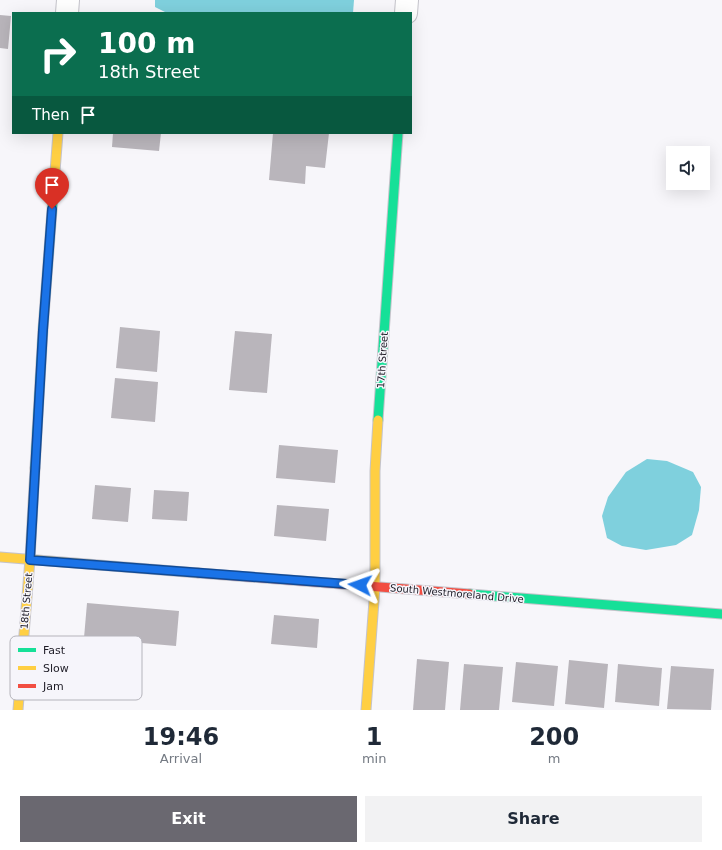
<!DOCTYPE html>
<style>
:root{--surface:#fff;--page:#f2f2f3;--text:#1f2937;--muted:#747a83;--accent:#6a6870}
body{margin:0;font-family:"DejaVu Sans",sans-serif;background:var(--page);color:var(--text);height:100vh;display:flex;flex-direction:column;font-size:15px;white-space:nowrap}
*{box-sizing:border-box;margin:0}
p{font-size:13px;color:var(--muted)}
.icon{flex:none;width:22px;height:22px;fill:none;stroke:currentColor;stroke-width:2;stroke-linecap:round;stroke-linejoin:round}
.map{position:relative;height:710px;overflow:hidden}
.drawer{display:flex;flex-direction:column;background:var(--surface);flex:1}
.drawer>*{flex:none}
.banner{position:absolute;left:12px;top:12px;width:400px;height:122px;border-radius:0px;box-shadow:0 4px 16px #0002;background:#0b6e4f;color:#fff;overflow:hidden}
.tools{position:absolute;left:666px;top:146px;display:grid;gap:8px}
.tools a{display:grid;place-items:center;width:44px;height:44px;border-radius:0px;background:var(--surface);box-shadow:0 4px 16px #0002;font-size:20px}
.pin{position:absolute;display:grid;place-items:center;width:34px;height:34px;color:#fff;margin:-41px -17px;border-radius:50% 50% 50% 0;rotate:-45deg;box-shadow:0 0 4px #0007}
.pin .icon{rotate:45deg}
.me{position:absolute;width:44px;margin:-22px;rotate:274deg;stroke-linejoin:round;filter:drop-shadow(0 0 3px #0008)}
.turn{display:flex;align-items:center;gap:14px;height:84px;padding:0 20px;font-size:18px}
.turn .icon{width:52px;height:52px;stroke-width:2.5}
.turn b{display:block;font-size:28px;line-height:34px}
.then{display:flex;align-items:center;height:38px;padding:0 20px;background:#0003;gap:8px;font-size:15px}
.eta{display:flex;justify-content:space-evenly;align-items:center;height:68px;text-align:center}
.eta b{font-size:24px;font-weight:800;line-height:28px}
.button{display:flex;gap:8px;margin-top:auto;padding:8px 20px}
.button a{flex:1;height:46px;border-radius:0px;background:var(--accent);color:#fff;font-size:16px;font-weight:800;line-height:46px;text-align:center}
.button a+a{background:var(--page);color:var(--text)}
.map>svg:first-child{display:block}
.water{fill:#7fd0dd}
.building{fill:#b9b5bb}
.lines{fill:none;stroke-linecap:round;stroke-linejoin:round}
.street-casing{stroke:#c4c3ca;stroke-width:24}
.fast-casing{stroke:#c4c3ca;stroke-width:11}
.slow-casing{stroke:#c4c3ca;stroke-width:11}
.jam-casing{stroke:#c4c3ca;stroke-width:11}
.street{stroke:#fefefe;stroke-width:22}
.fast{stroke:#16e098;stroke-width:9}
.slow{stroke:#ffcf43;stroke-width:9}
.jam{stroke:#f24e42;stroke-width:9}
.route-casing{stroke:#114b97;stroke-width:10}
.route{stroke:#1a73e8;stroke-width:7}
.labels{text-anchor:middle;stroke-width:3;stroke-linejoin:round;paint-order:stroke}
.street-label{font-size:10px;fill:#1e1c26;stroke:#f6f5fb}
.key{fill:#f6f5fb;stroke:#b5b4bb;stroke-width:1}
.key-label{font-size:11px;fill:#1e1c26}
</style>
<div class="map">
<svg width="722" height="710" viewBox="0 0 722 710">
<rect width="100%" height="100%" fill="#f7f6fa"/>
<!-- water -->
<g class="water">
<polygon points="155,0 354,0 353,13 167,13 155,7"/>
<polygon points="647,459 667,461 693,472 701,487 699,510 692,535 676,545 646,550 622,546 607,538 602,516 608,497 626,472"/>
</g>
<!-- building -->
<g class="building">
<polygon points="0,15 11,16 8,49 0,48"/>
<polygon points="113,133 161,133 159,151 112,147"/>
<polygon points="273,133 329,133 325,168 306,166 305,184 269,180"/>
<polygon points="120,327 160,331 157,372 116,368"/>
<polygon points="235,331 272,334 267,393 229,390"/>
<polygon points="115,378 158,382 155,422 111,418"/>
<polygon points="279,445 338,450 335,483 276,478"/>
<polygon points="95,485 131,488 128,522 92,519"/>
<polygon points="154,490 189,492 187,521 152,519"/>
<polygon points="277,505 329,509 326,541 274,536"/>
<polygon points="87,603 179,611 176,646 84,638"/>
<polygon points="274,615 319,619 317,648 271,644"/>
<polygon points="417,659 449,662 445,710 413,710"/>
<polygon points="569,660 608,664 604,708 565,704"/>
<polygon points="516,662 558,666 554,706 512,702"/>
<polygon points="464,664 503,667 499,710 460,710"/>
<polygon points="618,664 662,668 659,706 615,702"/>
<polygon points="671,666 714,669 711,710 667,709"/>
</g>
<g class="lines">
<defs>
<g id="street">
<polyline points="67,13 68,0"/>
<polyline points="406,13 407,0"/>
</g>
<g id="fast">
<polyline points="378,420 398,133"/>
<polyline points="35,468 43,329 53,197"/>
<polyline points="470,594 722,614"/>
</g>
<g id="slow">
<polyline points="53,197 58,133"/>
<polyline points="0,557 198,573"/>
<polyline points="18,710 30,559 35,468"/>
<polyline points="366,710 375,587 375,471 378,420"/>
</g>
<polyline id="jam" points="198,573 470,594"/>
</defs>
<!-- street casing -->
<use href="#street" class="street-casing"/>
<!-- fast casing -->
<use href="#fast" class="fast-casing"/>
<!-- slow casing -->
<use href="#slow" class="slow-casing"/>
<!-- jam casing -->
<use href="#jam" class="jam-casing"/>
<!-- street -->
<use href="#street" class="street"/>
<!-- fast -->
<use href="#fast" class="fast"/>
<!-- slow -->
<use href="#slow" class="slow"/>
<!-- jam -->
<use href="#jam" class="jam"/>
</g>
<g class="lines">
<defs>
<polyline id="route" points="52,209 43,330 30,560 360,585"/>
</defs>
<!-- route casing -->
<use href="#route" class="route-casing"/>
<!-- route -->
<use href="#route" class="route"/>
</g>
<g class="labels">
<!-- street labels -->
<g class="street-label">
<text transform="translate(382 360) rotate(-86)" y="4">17th Street</text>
<text transform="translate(457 593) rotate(5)" y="4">South Westmoreland Drive</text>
<text transform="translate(26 601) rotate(-85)" y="4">18th Street</text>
</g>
</g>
<!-- legend -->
<rect x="10" y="636" width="132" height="64" rx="6" class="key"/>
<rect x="18" y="648" width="18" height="4" fill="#16e098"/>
<rect x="18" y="666" width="18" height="4" fill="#ffcf43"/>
<rect x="18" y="684" width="18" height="4" fill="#f24e42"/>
<g class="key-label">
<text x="43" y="654">Fast</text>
<text x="43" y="672">Slow</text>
<text x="43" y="690">Jam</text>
</g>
</svg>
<div class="tools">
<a><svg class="icon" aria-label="sound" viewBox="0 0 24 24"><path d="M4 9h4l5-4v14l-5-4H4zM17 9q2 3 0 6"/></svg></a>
</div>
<div class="pin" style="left:52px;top:209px;background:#d93025"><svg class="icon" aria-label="arrive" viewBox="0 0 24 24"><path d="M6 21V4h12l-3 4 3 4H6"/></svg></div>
<svg class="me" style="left:360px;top:585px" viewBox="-20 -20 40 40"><path d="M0-17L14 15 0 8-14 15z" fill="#1a73e8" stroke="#fff" stroke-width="4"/></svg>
<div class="banner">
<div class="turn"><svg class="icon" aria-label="right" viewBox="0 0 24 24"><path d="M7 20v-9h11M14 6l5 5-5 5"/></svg><div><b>100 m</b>18th Street</div></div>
<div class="then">Then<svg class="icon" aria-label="arrive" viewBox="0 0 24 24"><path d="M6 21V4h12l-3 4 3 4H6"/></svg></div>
</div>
</div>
<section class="drawer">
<div class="eta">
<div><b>19:46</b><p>Arrival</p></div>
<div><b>1</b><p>min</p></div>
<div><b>200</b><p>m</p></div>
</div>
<div class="button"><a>Exit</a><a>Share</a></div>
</section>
